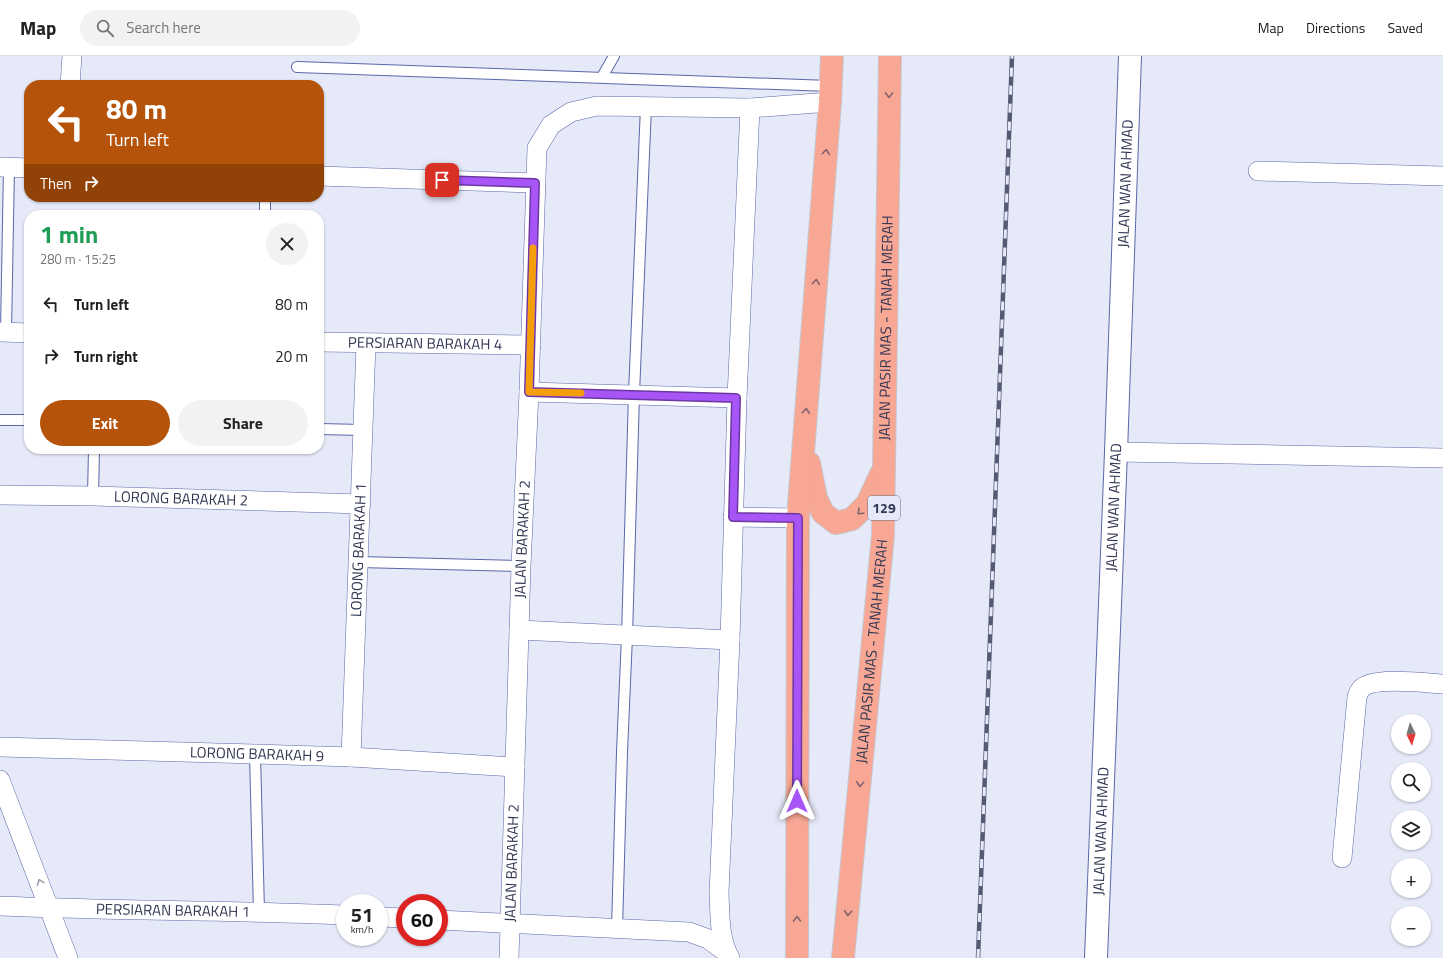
<!DOCTYPE html>
<meta charset="utf-8">
<style>
:root{--surface:#fff;--page:#f2f2f2;--text:#222;--muted:#767676;--line:#e0e0e0;--accent:#b45309}
body{margin:0;font-family:"Titillium Web",sans-serif;background:var(--page);color:var(--text);height:100vh;display:flex;flex-direction:column;font-size:15px;white-space:nowrap}
*{box-sizing:border-box;margin:0}
p{font-size:13px;color:var(--muted)}
.icon{flex:none;width:22px;height:22px;fill:none;stroke:currentColor;stroke-width:2;stroke-linecap:round;stroke-linejoin:round}
.map{position:relative;flex:1;overflow:hidden}
.drawer{position:absolute;left:24px;top:154px;width:300px;height:244px;display:flex;flex-direction:column;background:var(--surface);border-radius:16px;box-shadow:0 1px 3px #0004}
.drawer>*{flex:none}
.top-card{position:absolute;left:24px;top:24px;width:300px;height:122px;border-radius:16px;box-shadow:0 1px 3px #0004;background:#b45309;color:#fff;overflow:hidden}
.needle{width:26px;rotate:175deg}
.controls{position:absolute;left:1391px;top:658px;display:grid;gap:8px}
.controls a{display:grid;place-items:center;width:40px;height:40px;border-radius:50%;background:var(--surface);box-shadow:0 1px 3px #0004;font-size:20px}
.speed{position:absolute;left:336px;top:838px;display:flex;gap:8px;font-size:20px;font-weight:700;text-align:center}
.speed>*{display:grid;place-content:center;width:52px;height:52px;border-radius:50%;background:var(--surface);box-shadow:0 1px 3px #0004;line-height:1}
.speed small{font-size:10px;font-weight:400}
.speed .limit{border:6px solid #d22;background:#fff;color:#111}
.pin{position:absolute;display:grid;place-items:center;width:34px;height:34px;color:#fff;margin:-17px;border-radius:8px;box-shadow:0 2px 6px #0006}
.me{position:absolute;width:44px;margin:-22px;rotate:0deg;stroke-linejoin:round;filter:drop-shadow(0 0 3px #0008)}
.turn{display:flex;align-items:center;gap:14px;height:84px;padding:0 16px;font-size:18px}
.turn .icon{width:52px;height:52px;stroke-width:2.5}
.turn b{display:block;font-size:28px;line-height:34px}
.then{display:flex;align-items:center;height:38px;padding:0 16px;background:#0003;gap:8px;font-size:15px}
.round{display:grid;place-items:center;flex:none;width:42px;height:42px;border-radius:21px;background:var(--page)}
.overview{display:flex;align-items:center;justify-content:space-between;height:68px;padding:0 16px}
h1{font-size:24px;font-weight:700;line-height:30px;color:#1e9e55}
.button{display:flex;gap:8px;margin-top:auto;padding:8px 16px}
.button a{flex:1;height:46px;border-radius:24px;background:var(--accent);color:#fff;font-size:16px;font-weight:700;line-height:46px;text-align:center}
.button a+a{background:var(--page);color:var(--text)}
ul{padding:0;list-style:none}
li{display:flex;align-items:center;gap:12px;height:52px;padding:0 16px}
li div{flex:1}
li b{display:block;font-size:15px}
li em{font-style:normal}
header{display:flex;align-items:center;gap:24px;box-sizing:border-box;height:56px;padding:0 20px;background:var(--surface);border-bottom:1px solid var(--line)}
header strong{font-size:19px}
nav{display:flex;gap:22px;margin-inline-start:auto;font-size:14px}
.search{width:280px;height:36px;background:var(--page);display:flex;align-items:center;gap:10px;box-sizing:border-box;padding:0 14px;border-radius:22px;color:var(--muted);font-size:15px}
.map>svg:first-child{display:block}
.lines{fill:none;stroke-linecap:round;stroke-linejoin:round}
.lane-casing{stroke:#5b67a7;stroke-width:12}
.street-casing{stroke:#5b67a7;stroke-width:20}
.secondary-casing{stroke:#5b67a7;stroke-width:24}
.primary-casing{stroke:#c6c7cf;stroke-width:24}
.lane{stroke:#fff;stroke-width:10}
.street{stroke:#fff;stroke-width:19}
.secondary{stroke:#fff;stroke-width:22}
.primary{stroke:#f8a794;stroke-width:22}
.rail-casing{stroke:#555974;stroke-width:4.5}
.rail{stroke:#e6e9f8;stroke-width:3;stroke-dasharray:9;stroke-linecap:butt}
.oneway{stroke:#82646e}
.oneway2{stroke:#999caa}
.route-casing{stroke:#6d37a1;stroke-width:10}
.route{stroke:#a855f7;stroke-width:7}
.slow{stroke:#f59e0b;stroke-width:7}
.labels{text-anchor:middle;stroke-width:4;stroke-linejoin:round;paint-order:stroke}
.shield{fill:#e6e9f8;stroke:#696d86;stroke-width:1}
.shield-label{font-size:14px;font-weight:bold;fill:#333855}
.street-label{font-size:15px;fill:#333855;stroke:#e6e9f8}
</style>
<header>
<strong>Map</strong>
<div class="search"><svg class="icon" aria-label="search" viewBox="0 0 24 24"><circle cx="10" cy="10" r="6"/><path d="M15 15l6 6"/></svg>Search here</div>
<nav><a>Map</a><a>Directions</a><a>Saved</a></nav>
</header>
<div class="map">
<svg width="1443" height="902" viewBox="0 0 1443 902">
<rect width="100%" height="100%" fill="#e6e9f8"/>
<g class="lines">
<defs>
<g id="lane">
<polyline points="297,11 830,30"/>
<polyline points="602,21 614,0"/>
<polyline points="265,159 265,141"/>
<polyline points="6,276 9,111"/>
<polyline points="0,364 29,364"/>
<polyline points="319,373 363,374"/>
<polyline points="93,440 94,393"/>
<polyline points="359,506 521,510"/>
<polyline points="255,698 259,856"/>
<polyline points="617,873 622,696 627,580 634,338 646,50"/>
</g>
<g id="street">
<polyline points="70,29 72,0"/>
<polyline points="0,111 29,112"/>
<polyline points="1258,115 1443,120"/>
<polyline points="319,120 535,127"/>
<polyline points="0,276 29,277"/>
<path id="s1" d="M319,286L531,289"/>
<polyline points="529,336 737,342"/>
<polyline points="1116,396 1443,402"/>
<path id="s2" d="M0,439L93,440L361,448"/>
<polyline points="733,461 798,462"/>
<polyline points="519,574 730,584"/>
<path id="s3" d="M0,691L255,698L351,701L515,711"/>
<path id="s4" d="M351,701L366,288"/>
<polyline points="0,724 68,902"/>
<path d="M1342,802L1357,641C1358,638 1359,635 1361,633C1373,620 1425,627 1443,628"/>
<path id="s5" d="M0,850C115,855 230,854 345,859"/>
<polyline points="379,861 405,862"/>
<polyline points="439,864 689,876 708,883 727,897"/>
<path id="s6" d="M509,902L521,510L529,336L537,92L551,69L571,56L597,50L750,52L830,46"/>
<path d="M730,902C719,883 720,859 719,837L730,584L737,342L750,52"/>
</g>
<g id="secondary">
<path id="s7" d="M1096,902L1116,396L1130,0"/>
</g>
<g id="primary">
<polyline points="809,407 816,442 823,457 836,467 852,463 867,448 881,418"/>
<polyline points="797,902 798,462 830,46 832,0"/>
<path id="s8" d="M843,902L883,479L890,0"/>
</g>
</defs>
<!-- lane casing -->
<use href="#lane" class="lane-casing"/>
<!-- street casing -->
<use href="#street" class="street-casing"/>
<!-- secondary casing -->
<use href="#secondary" class="secondary-casing"/>
<!-- primary casing -->
<use href="#primary" class="primary-casing"/>
<!-- lane -->
<use href="#lane" class="lane"/>
<!-- street -->
<use href="#street" class="street"/>
<!-- secondary -->
<use href="#secondary" class="secondary"/>
<!-- primary -->
<use href="#primary" class="primary"/>
<defs>
<polyline id="rail" points="978,902 1012,0"/>
</defs>
<!-- rail casing -->
<use href="#rail" class="rail-casing"/>
<!-- rail -->
<use href="#rail" class="rail"/>
</g>
<!-- one-way arrows -->
<defs><path id="oneway-chevron" d="M-2-3.5L2.5 0L-2 3.5" fill="none" stroke-width="1.6" stroke-linecap="round" stroke-linejoin="round"/></defs>
<g class="oneway">
<use href="#oneway-chevron" transform="translate(889 39) rotate(91)"/>
<use href="#oneway-chevron" transform="translate(826 96) rotate(-85)"/>
<use href="#oneway-chevron" transform="translate(816 226) rotate(-85)"/>
<use href="#oneway-chevron" transform="translate(806 355) rotate(-85)"/>
<use href="#oneway-chevron" transform="translate(860 456) rotate(137)"/>
<use href="#oneway-chevron" transform="translate(860 728) rotate(95)"/>
<use href="#oneway-chevron" transform="translate(848 857) rotate(95)"/>
<use href="#oneway-chevron" transform="translate(797 863) rotate(-90)"/>
</g>
<use class="oneway2" href="#oneway-chevron" transform="translate(40 826) rotate(-111)"/>
<g class="lines">
<defs>
<polyline id="route" points="442,124 535,127 529,336 736,342 733,461 798,462 797,745"/>
</defs>
<!-- route casing -->
<use href="#route" class="route-casing"/>
<!-- route -->
<use href="#route" class="route"/>
<!-- slow -->
<polyline class="slow" points="533,192 529,336 581,337"/>
</g>
<g class="labels">
<!-- shield labels -->
<rect class="shield" x="868" y="440" width="32" height="24" rx="3"/>
<g class="shield-label">
<text x="884" y="457">129</text>
</g>
<!-- street labels -->
<g class="street-label">
<text dy="5" stroke="none"><textPath href="#s7" startOffset="775">JALAN WAN AHMAD</textPath></text>
<text dy="5" stroke="none"><textPath href="#s8" startOffset="632">JALAN PASIR MAS - TANAH MERAH</textPath></text>
<text dy="5" stroke="none"><textPath href="#s1" startOffset="106">PERSIARAN BARAKAH 4</textPath></text>
<text dy="5" stroke="none"><textPath href="#s2" startOffset="181">LORONG BARAKAH 2</textPath></text>
<text dy="5" stroke="none"><textPath href="#s7" startOffset="451">JALAN WAN AHMAD</textPath></text>
<text dy="5" stroke="none"><textPath href="#s6" startOffset="419">JALAN BARAKAH 2</textPath></text>
<text dy="5" stroke="none"><textPath href="#s4" startOffset="207">LORONG BARAKAH 1</textPath></text>
<text dy="5" stroke="none"><textPath href="#s8" startOffset="308">JALAN PASIR MAS - TANAH MERAH</textPath></text>
<text dy="5" stroke="none"><textPath href="#s3" startOffset="257">LORONG BARAKAH 9</textPath></text>
<text dy="5" stroke="none"><textPath href="#s7" startOffset="127">JALAN WAN AHMAD</textPath></text>
<text dy="5" stroke="none"><textPath href="#s6" startOffset="95">JALAN BARAKAH 2</textPath></text>
<text dy="5" stroke="none"><textPath href="#s5" startOffset="173">PERSIARAN BARAKAH 1</textPath></text>
</g>
</g>
</svg>
<div class="controls">
<a><svg class="needle" viewBox="-14 -14 28 28"><path d="M0-13l5 13h-10z" fill="#e53935"/><path d="M0 13l5-13h-10z" fill="#767676"/></svg></a>
<a><svg class="icon" aria-label="search" viewBox="0 0 24 24"><circle cx="10" cy="10" r="6"/><path d="M15 15l6 6"/></svg></a>
<a><svg class="icon" aria-label="layers" viewBox="0 0 24 24"><path d="M12 4l9 5-9 5-9-5zM3 14l9 5 9-5"/></svg></a>
<a>+</a>
<a>−</a>
</div>
<div class="speed"><div>51<small>km/h</small></div><div class="limit">60</div></div>
<div class="pin" style="left:442px;top:124px;background:#d93025"><svg class="icon" aria-label="arrive" viewBox="0 0 24 24"><path d="M6 21V4h12l-3 4 3 4H6"/></svg></div>
<svg class="me" style="left:797px;top:745px" viewBox="-20 -20 40 40"><path d="M0-17L14 15 0 8-14 15z" fill="#a855f7" stroke="#fff" stroke-width="4"/></svg>
<div class="top-card">
<div class="turn"><svg class="icon" aria-label="left" viewBox="0 0 24 24"><path d="M17 20v-9H6M10 6l-5 5 5 5"/></svg><div><b>80 m</b>Turn left</div></div>
<div class="then">Then<svg class="icon" aria-label="right" viewBox="0 0 24 24"><path d="M7 20v-9h11M14 6l5 5-5 5"/></svg></div>
</div>
<section class="drawer">
<div class="overview"><div><h1>1 min</h1><p>280 m · 15:25</p></div><a class="round"><svg class="icon" aria-label="close" viewBox="0 0 24 24"><path d="M6 6l12 12M18 6L6 18"/></svg></a></div>
<ul>
<li><svg class="icon" aria-label="left" viewBox="0 0 24 24"><path d="M17 20v-9H6M10 6l-5 5 5 5"/></svg><div><b>Turn left</b></div><em>80 m</em></li>
<li><svg class="icon" aria-label="right" viewBox="0 0 24 24"><path d="M7 20v-9h11M14 6l5 5-5 5"/></svg><div><b>Turn right</b></div><em>20 m</em></li>
</ul>
<div class="button"><a>Exit</a><a>Share</a></div>
</section>
</div>
